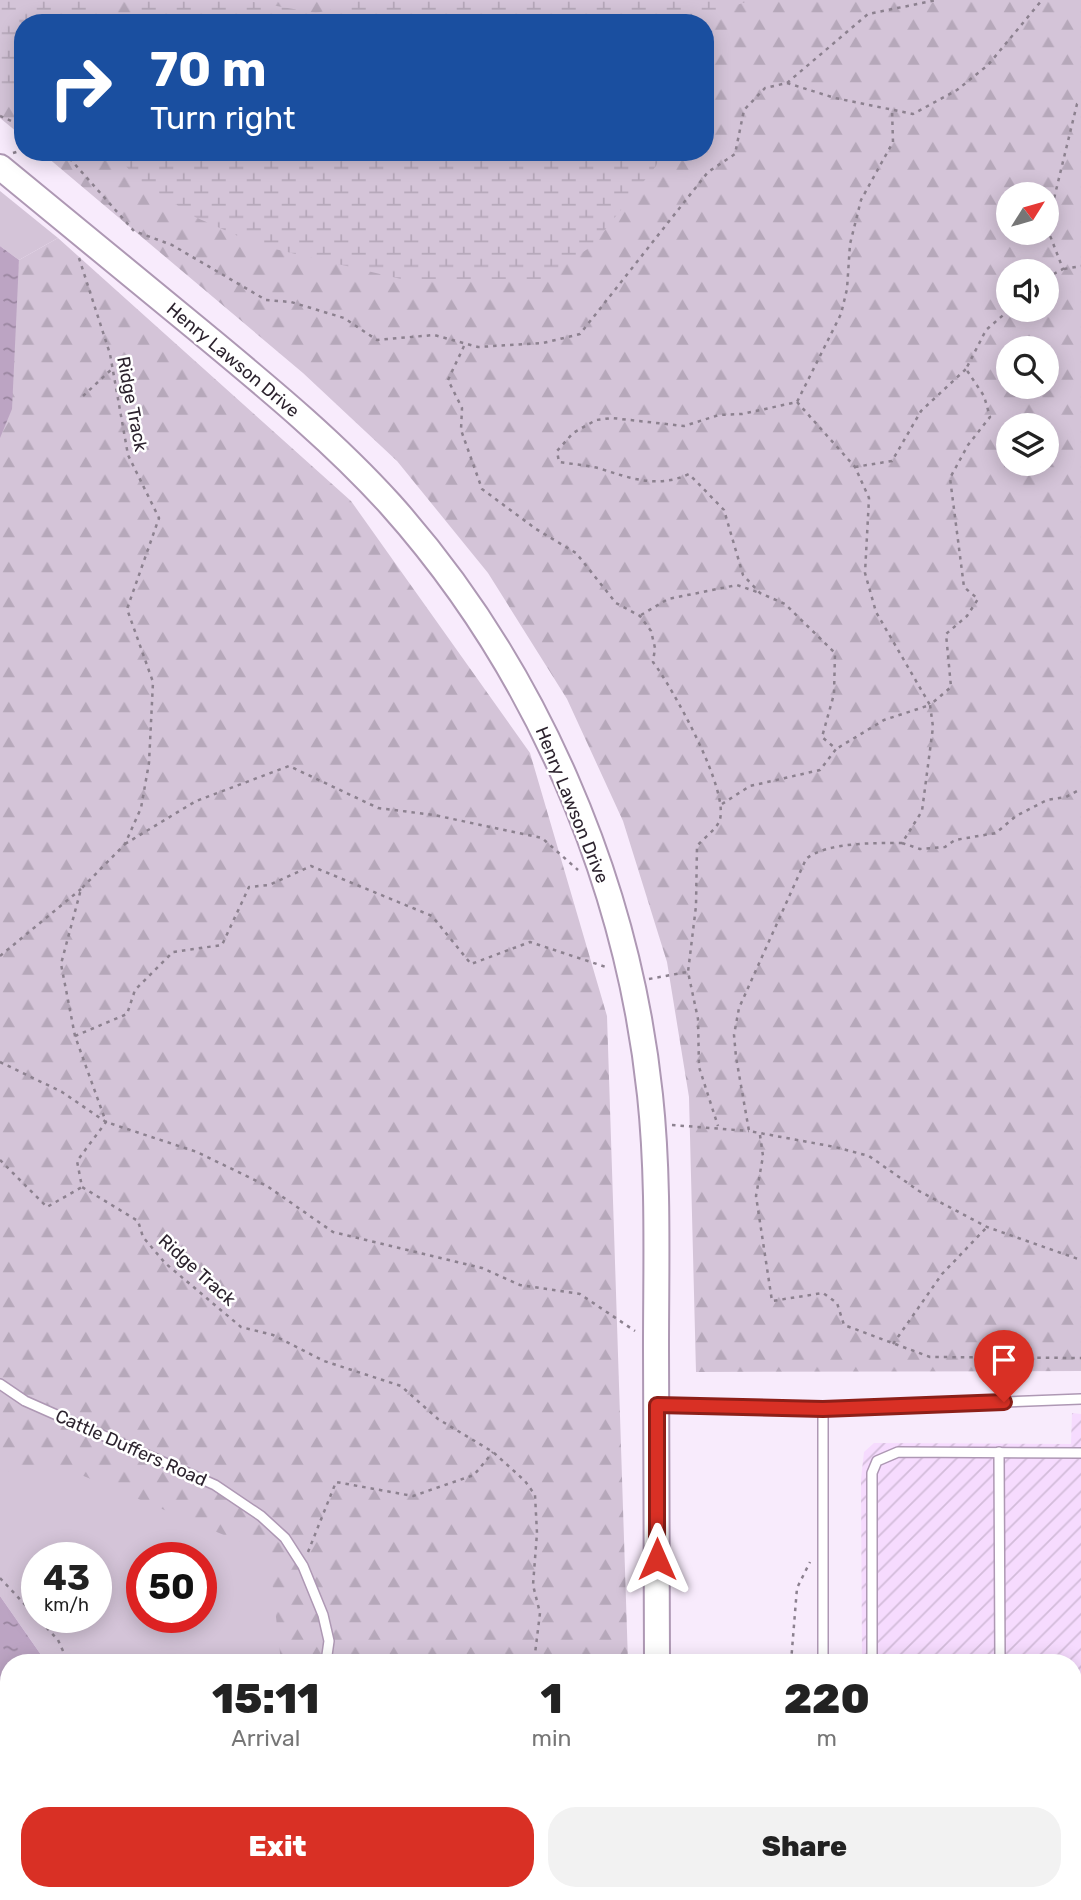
<!DOCTYPE html>
<style>
:root{--surface:#fff;--page:#f2f2f2;--text:#222;--muted:#767676;--accent:#d93025}
body{margin:0;font-family:Rubik,sans-serif;background:var(--page);color:var(--text);height:100vh;display:flex;flex-direction:column;font-size:26px;white-space:nowrap}
*{box-sizing:border-box;margin:0}
p{font-size:23px;color:var(--muted)}
.icon{flex:none;width:38px;height:38px;fill:none;stroke:currentColor;stroke-width:2;stroke-linecap:round;stroke-linejoin:round}
.map{position:relative;flex:1;overflow:hidden}
.drawer{position:absolute;left:0px;top:1654px;width:1082px;height:247px;display:flex;flex-direction:column;background:var(--surface);border-radius:28px 28px 0 0;box-shadow:0 4px 18px #0003}
.drawer>*{flex:none}
.hud{position:absolute;left:14px;top:14px;width:700px;height:147px;border-radius:28px;box-shadow:0 4px 18px #0003;background:#1a4fa0;color:#fff;overflow:hidden}
.needle{width:46px;rotate:53deg}
.tools{position:absolute;left:996px;top:182px;display:grid;gap:14px}
.tools a{display:grid;place-items:center;width:63px;height:63px;border-radius:50%;background:var(--surface);box-shadow:0 4px 18px #0003;font-size:35px}
.speed{position:absolute;left:21px;top:1542px;display:flex;gap:14px;font-size:35px;font-weight:700;text-align:center}
.speed>*{display:grid;place-content:center;width:91px;height:91px;border-radius:50%;background:var(--surface);box-shadow:0 4px 18px #0003;line-height:1}
.speed small{font-size:18px;font-weight:400}
.speed .limit{border:10px solid #d22;background:#fff;color:#111}
.pin{position:absolute;display:grid;place-items:center;width:60px;height:60px;color:#fff;margin:-72px -30px;border-radius:50% 50% 50% 0;rotate:-45deg;box-shadow:0 0 7px #0007}
.pin .icon{rotate:45deg}
.me{position:absolute;width:77px;margin:-38px;rotate:0deg;stroke-linejoin:round;filter:drop-shadow(0 0 5px #0008)}
.turn{display:flex;align-items:center;gap:24px;height:147px;padding:0 21px;font-size:32px}
.turn .icon{width:91px;height:91px;stroke-width:2.5}
.turn b{display:block;font-size:49px;line-height:60px}
.eta{display:flex;justify-content:space-evenly;align-items:center;height:119px;text-align:center}
.eta b{font-size:42px;font-weight:800;line-height:49px}
.cta{display:flex;gap:14px;margin-top:auto;padding:14px 21px}
.cta a{flex:1;height:80px;border-radius:28px;background:var(--accent);color:#fff;font-size:28px;font-weight:800;line-height:80px;text-align:center}
.cta a+a{background:var(--page);color:var(--text)}
.map>svg:first-child{display:block}
.industrial{fill:url(#industrial-furrows)}
.green{fill:#d4c4d8;fill-rule:evenodd}
.forest{fill:url(#forest-firs);fill-rule:evenodd}
.wetland{fill:url(#wetland-marsh)}
.water{fill:url(#water-ripples)}
.lines{fill:none;stroke-linecap:round;stroke-linejoin:round}
.lane-casing{stroke:#ae98b4;stroke-width:12}
.secondary-casing{stroke:#ae98b4;stroke-width:28}
.path{stroke:#8c818f;stroke-width:2.5;stroke-dasharray:3.5 5;stroke-linecap:butt}
.lane{stroke:#fff;stroke-width:9}
.secondary{stroke:#fff;stroke-width:24}
.route-casing{stroke:#8d1f18;stroke-width:18}
.route{stroke:#d93025;stroke-width:12}
.labels{text-anchor:middle;stroke-width:5;stroke-linejoin:round;paint-order:stroke}
.street-label{font-size:18px;fill:#2c232e;stroke:#fff}
</style>
<div class="map">
<svg width="1081" height="1900" viewBox="0 0 1081 1900">
<defs>
<pattern id="industrial-furrows" width="10" height="10" patternUnits="userSpaceOnUse" patternTransform="scale(1.75)"><rect width="10" height="10" fill="#f6dbfe"/><path d="M-1 1l2-2M0 10L10 0M9 11l2-2" fill="none" stroke="#d3bcda"/></pattern>
<pattern id="forest-firs" width="22" height="20" patternUnits="userSpaceOnUse" patternTransform="scale(1.75)"><rect width="22" height="20" fill="#d4c4d8"/><path d="M5 1l3.5 6h-7zM16 11l3.5 6h-7z" fill="#b6a8ba"/></pattern>
<pattern id="wetland-marsh" width="20" height="14" patternUnits="userSpaceOnUse" patternTransform="scale(1.75)"><rect width="20" height="14" fill="#d4c4d8"/><path d="M1 5h8M5 5V1M11 12h8M15 12V8" fill="none" stroke="#b6a8ba"/></pattern>
<pattern id="water-ripples" width="26" height="14" patternUnits="userSpaceOnUse" patternTransform="scale(1.75)"><rect width="26" height="14" fill="#bca4c3"/><path d="M2 4q2-2 4 0t4 0M15 11q2-2 4 0t4 0" fill="none" stroke="#99859f"/></pattern>
</defs>
<rect width="100%" height="100%" fill="#f8ebfc"/>
<!-- industrial -->
<polygon class="industrial" points="1072,1413 1081,1414 1081,1900 853,1900 853,1892 1073,1892 1073,1662 862,1662 861,1479 864,1452 874,1443 1071,1444"/>
<!-- green -->
<g class="green">
<polygon points="0,191 58,238 19,260 0,246"/>
<path d="M0,1368L333,1530L359,1662H46L0,1596ZM37,1558H96V1617H37ZM142,1558H201V1617H142Z"/>
</g>
<!-- forest -->
<g class="forest">
<path d="M0,0H1081V1371L696,1372L689,1097L667,962L623,821L567,699L488,573L397,461L303,373L41,152H705V23H23V137L0,118ZM1008,194H1046V233H1008ZM1008,271H1046V310H1008ZM1008,348H1046V387H1008ZM1008,425H1046V464H1008Z"/>
<polygon points="58,238 351,501 530,753 607,1016 628,1662 281,1662 269,1554 67,1469 0,1472 0,413 19,260"/>
<polygon points="179,1892 635,1892 635,1900 176,1900"/>
<polygon points="682,1892 809,1892 807,1900 682,1900"/>
</g>
<!-- wetland -->
<g class="wetland">
<polygon points="0,0 101,0 96,16 101,23 23,23 23,90 0,89"/>
<polygon points="130,0 242,0 316,13 352,5 356,0 752,0 703,16 701,23 133,23 139,16"/>
<polygon points="114,152 661,152 656,166 592,246 543,279 401,279 258,245 195,217 136,178"/>
</g>
<!-- water -->
<g class="water">
<polygon points="0,246 19,260 12,409 0,438"/>
<polygon points="0,1596 46,1662 9,1662 9,1892 137,1892 139,1900 0,1900"/>
</g>
<g class="lines">
<defs>
<g id="lane">
<polyline points="0,1384 25,1401 215,1485 261,1516 285,1538 303,1566 323,1615 329,1641 326,1662"/>
<polyline points="660,1405 823,1409 1081,1399"/>
<polyline points="999,1452 1000,1662"/>
<polyline points="823,1662 823,1409"/>
<polyline points="872,1662 872,1473 877,1461 898,1452 1081,1453"/>
<polyline points="862,1892 863,1900"/>
<polyline points="1000,1892 1000,1900"/>
<polyline points="208,1900 211,1892"/>
</g>
<g id="secondary">
<path d="M0,167C67,222 135,278 202,333C267,387 333,441 390,504C535,666 627,879 650,1095C659,1179 656,1264 656,1348C656,1453 657,1558 657,1662"/>
<polyline points="657,1892 657,1900"/>
</g>
</defs>
<!-- lane casing -->
<use href="#lane" class="lane-casing"/>
<!-- secondary casing -->
<use href="#secondary" class="secondary-casing"/>
<!-- path -->
<g class="path">
<polyline points="787,83 835,98 913,114 957,90 988,65 1042,0"/>
<polyline points="0,116 23,126"/>
<polyline points="64,152 134,231 172,245 266,300 291,302 344,318 377,340 434,335 478,347 543,343 580,334 708,172 735,154 744,110 765,88 787,83 868,14 937,0"/>
<polyline points="13,153 23,150"/>
<polyline points="79,258 110,354 128,455 159,518 127,609 153,682 149,763 141,808 125,844 81,889 61,964 75,1036 106,1122 77,1161 82,1187 138,1221 143,1237 165,1263 241,1327 273,1335 324,1361 401,1386 438,1419 493,1452 525,1481 535,1495 537,1533 533,1585 540,1613 534,1662"/>
<polyline points="1064,269 1081,266"/>
<polyline points="1046,278 1063,269 1049,233 1051,211 1077,104 1081,101"/>
<path d="M1009,310L986,330L966,369L984,396L990,417L968,445L950,478L964,587L978,599L967,616L946,634L951,687L930,705L933,727L922,811L902,843C876,843 826,842 806,859L739,1008L734,1035L736,1057L749,1131L835,1147L869,1156L919,1191L987,1227L1081,1260"/>
<path d="M464,346L448,380L462,408L461,430L482,489L536,529L576,553L616,603L640,616L651,631L655,648L653,662C672,687 732,794 719,822C715,830 703,839 697,846L696,906L688,972L698,1019L699,1067L718,1126"/>
<polyline points="83,396 114,367"/>
<polyline points="797,402 855,467 869,498 865,573 876,612 930,705 884,720 836,749"/>
<polyline points="855,467 892,461 921,411 966,369"/>
<polyline points="641,615 668,599 737,585 757,592"/>
<path d="M722,804L750,786L820,770L836,749L822,737L834,694L835,653L785,604L760,593L743,575L724,510L689,474C657,489 630,478 598,468C585,465 572,464 559,462L557,451L573,433L596,420L612,418L684,426L719,415L742,414L797,402L841,314L847,289L850,244L861,200L893,142L892,109"/>
<polyline points="902,843 920,849 945,847 955,840 996,833 1016,816 1047,800 1066,797 1081,789"/>
<polyline points="125,844 196,801 289,766 378,808 434,815 542,838 578,870"/>
<polyline points="0,956 81,889"/>
<polyline points="649,979 687,972"/>
<polyline points="75,1036 127,1014 135,990 173,952 222,945 249,887 269,885 311,866 432,916 471,964 530,942 609,968"/>
<polyline points="0,1062 62,1092 106,1122 197,1152 267,1186 333,1232 482,1268 520,1285 580,1294 635,1331"/>
<polyline points="672,1125 749,1131"/>
<polyline points="760,1135 763,1156 756,1196 772,1301 823,1293 837,1303 844,1325 930,1357 1081,1358"/>
<polyline points="0,1160 47,1207 82,1187"/>
<polyline points="893,1344 942,1274 987,1227"/>
<polyline points="308,1552 336,1482 413,1496 474,1475 493,1452"/>
<polyline points="0,1578 58,1640 68,1662"/>
<polyline points="791,1662 797,1588 810,1562"/>
<polyline points="162,1892 164,1900"/>
<polyline points="820,1892 821,1900"/>
<polyline points="426,1900 439,1892"/>
</g>
<!-- lane -->
<use href="#lane" class="lane"/>
<!-- secondary -->
<use href="#secondary" class="secondary"/>
</g>
<g class="lines">
<defs>
<polyline id="route" points="657,1559 657,1405 823,1409 1004,1402"/>
</defs>
<!-- route casing -->
<use href="#route" class="route-casing"/>
<!-- route -->
<use href="#route" class="route"/>
</g>
<g class="labels">
<!-- street labels -->
<g class="street-label">
<text transform="translate(233 360) rotate(40)" y="6">Henry Lawson Drive</text>
<text transform="translate(132 404) rotate(79)" y="6">Ridge Track</text>
<text transform="translate(572 805) rotate(68)" y="6">Henry Lawson Drive</text>
<text transform="translate(197 1270) rotate(42)" y="6">Ridge Track</text>
<text transform="translate(131 1448) rotate(24)" y="6">Cattle Duffers Road</text>
</g>
</g>
</svg>
<div class="tools">
<a><svg class="needle" viewBox="-14 -14 28 28"><path d="M0-13l5 13h-10z" fill="#e53935"/><path d="M0 13l5-13h-10z" fill="#767676"/></svg></a>
<a><svg class="icon" aria-label="sound" viewBox="0 0 24 24"><path d="M4 9h4l5-4v14l-5-4H4zM17 9q2 3 0 6"/></svg></a>
<a><svg class="icon" aria-label="search" viewBox="0 0 24 24"><circle cx="10" cy="10" r="6"/><path d="M15 15l6 6"/></svg></a>
<a><svg class="icon" aria-label="layers" viewBox="0 0 24 24"><path d="M12 4l9 5-9 5-9-5zM3 14l9 5 9-5"/></svg></a>
</div>
<div class="speed"><div>43<small>km/h</small></div><div class="limit">50</div></div>
<div class="pin" style="left:1004px;top:1402px;background:#d93025"><svg class="icon" aria-label="arrive" viewBox="0 0 24 24"><path d="M6 21V4h12l-3 4 3 4H6"/></svg></div>
<svg class="me" style="left:657px;top:1559px" viewBox="-20 -20 40 40"><path d="M0-17L14 15 0 8-14 15z" fill="#d93025" stroke="#fff" stroke-width="4"/></svg>
<div class="hud">
<div class="turn"><svg class="icon" aria-label="right" viewBox="0 0 24 24"><path d="M7 20v-9h11M14 6l5 5-5 5"/></svg><div><b>70 m</b>Turn right</div></div>
</div>
<section class="drawer">
<div class="eta">
<div><b>15:11</b><p>Arrival</p></div>
<div><b>1</b><p>min</p></div>
<div><b>220</b><p>m</p></div>
</div>
<div class="cta"><a>Exit</a><a>Share</a></div>
</section>
</div>
